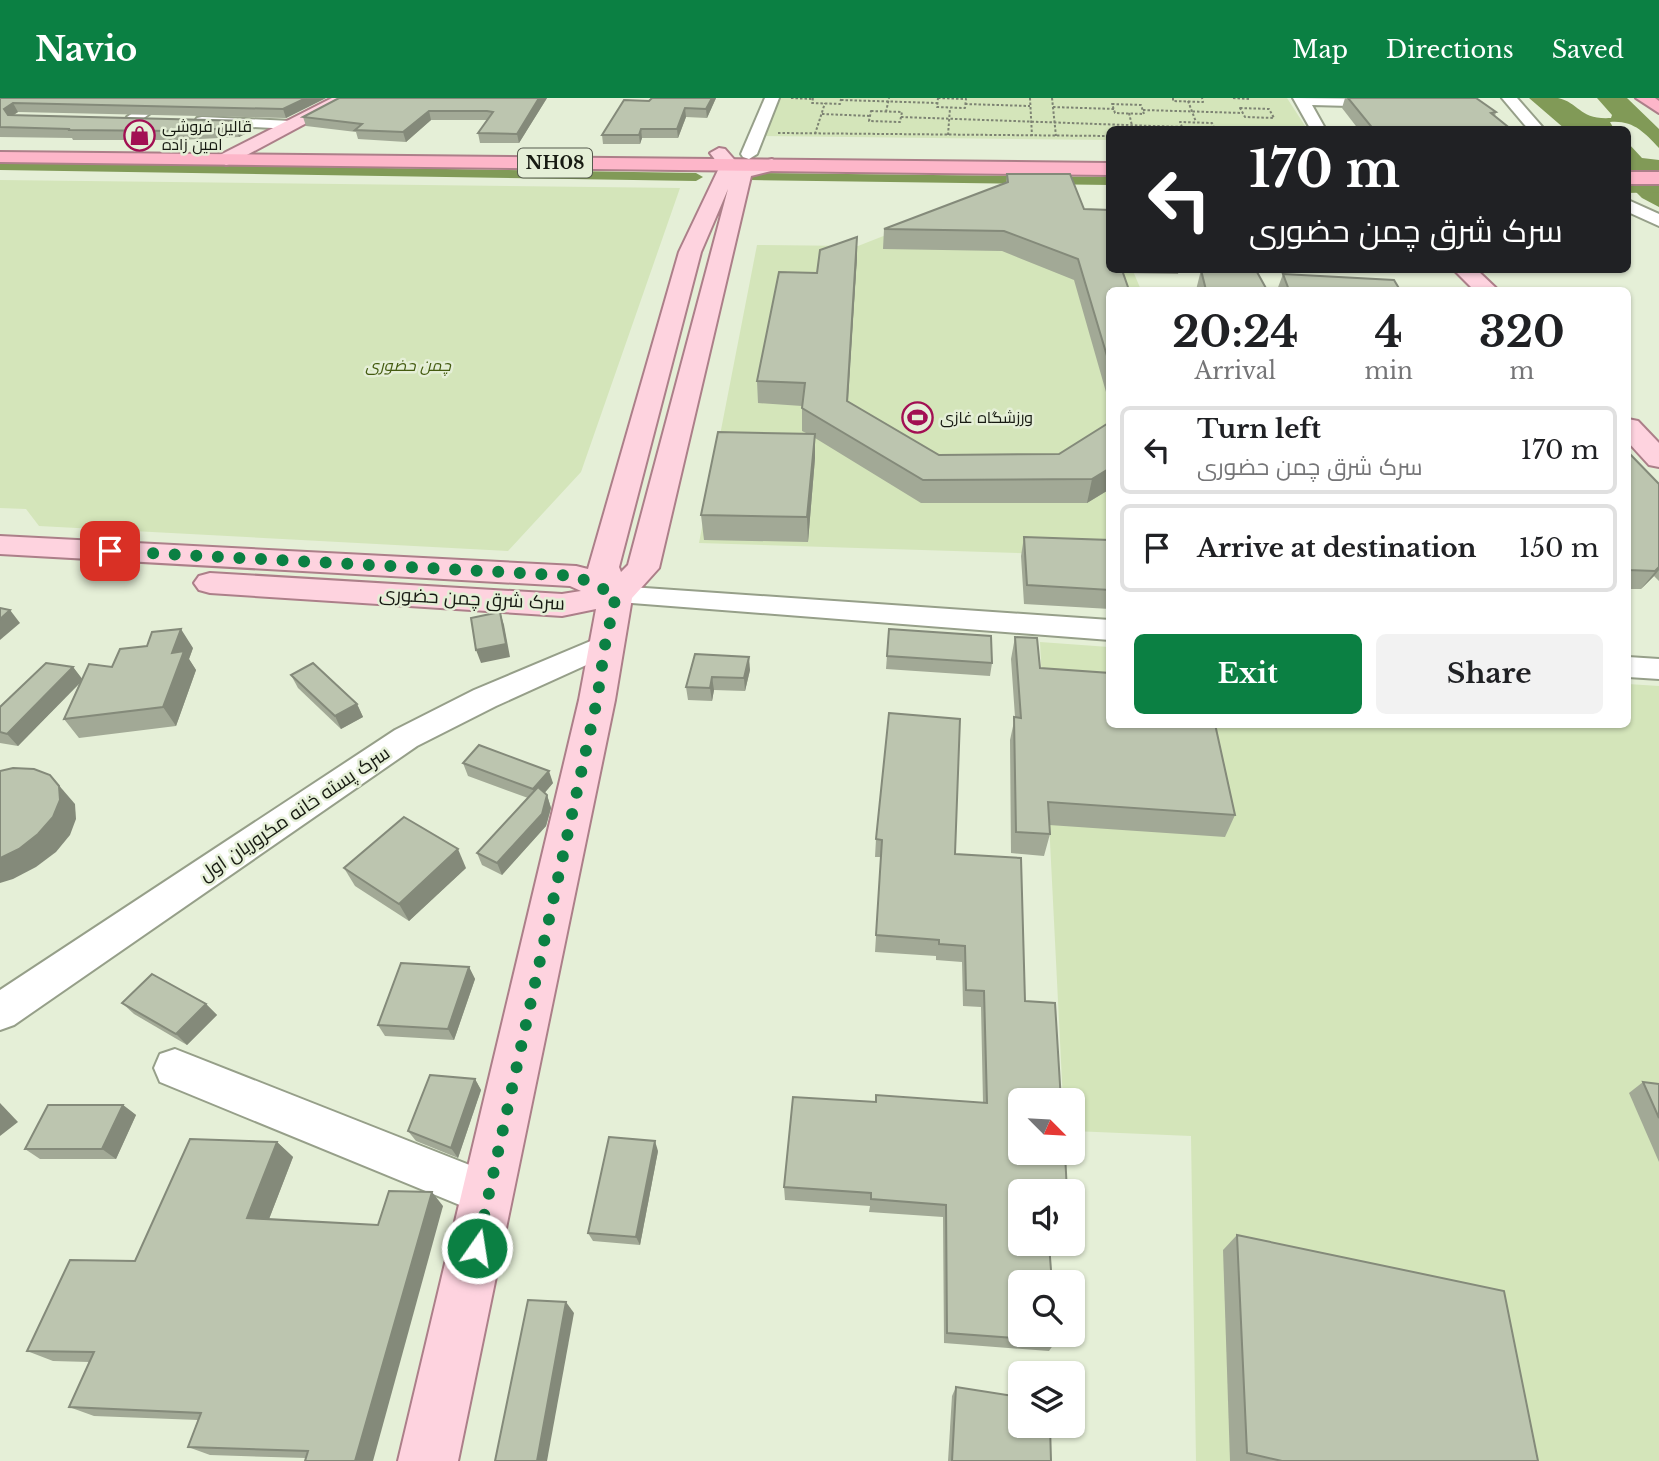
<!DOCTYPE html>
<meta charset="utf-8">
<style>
:root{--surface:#fff;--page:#f2f2f2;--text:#202124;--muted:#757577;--line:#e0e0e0;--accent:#0b8043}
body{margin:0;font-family:"Libre Baskerville",Cairo,serif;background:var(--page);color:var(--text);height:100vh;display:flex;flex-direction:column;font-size:26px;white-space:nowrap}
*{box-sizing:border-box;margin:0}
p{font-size:23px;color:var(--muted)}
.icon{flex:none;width:38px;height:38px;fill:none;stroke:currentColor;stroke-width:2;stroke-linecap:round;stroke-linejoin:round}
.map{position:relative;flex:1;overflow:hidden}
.details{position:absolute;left:1106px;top:189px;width:525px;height:441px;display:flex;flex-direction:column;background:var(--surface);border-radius:10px;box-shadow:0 2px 5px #0004}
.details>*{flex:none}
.top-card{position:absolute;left:1106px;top:28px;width:525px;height:147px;border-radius:10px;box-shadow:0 2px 5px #0004;background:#202124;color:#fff;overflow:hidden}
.needle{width:46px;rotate:114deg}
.buttons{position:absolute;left:1008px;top:990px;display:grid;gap:14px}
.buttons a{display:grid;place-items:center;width:77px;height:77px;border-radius:10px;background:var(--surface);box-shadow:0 2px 5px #0004;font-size:35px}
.pin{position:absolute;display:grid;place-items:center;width:60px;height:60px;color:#fff;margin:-30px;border-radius:14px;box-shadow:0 4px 10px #0006}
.me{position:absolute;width:77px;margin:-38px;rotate:13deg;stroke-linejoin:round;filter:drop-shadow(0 0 5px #0008)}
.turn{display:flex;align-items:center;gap:24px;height:147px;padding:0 28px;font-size:32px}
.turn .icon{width:91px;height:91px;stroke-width:2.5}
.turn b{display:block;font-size:49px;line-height:60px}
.eta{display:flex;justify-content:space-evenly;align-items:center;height:119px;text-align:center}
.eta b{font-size:42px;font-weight:700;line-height:49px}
.primary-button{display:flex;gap:14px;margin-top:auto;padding:14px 28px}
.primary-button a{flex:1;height:80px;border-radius:10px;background:var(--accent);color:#fff;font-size:28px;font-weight:700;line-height:80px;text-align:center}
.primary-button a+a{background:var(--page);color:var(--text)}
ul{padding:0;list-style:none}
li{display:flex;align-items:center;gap:21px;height:88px;margin:0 14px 10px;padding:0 14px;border:4px solid var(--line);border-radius:10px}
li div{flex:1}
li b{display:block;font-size:26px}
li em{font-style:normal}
header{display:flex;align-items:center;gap:42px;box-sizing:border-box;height:98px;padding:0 35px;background:var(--accent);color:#fff}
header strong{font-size:33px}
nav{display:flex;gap:38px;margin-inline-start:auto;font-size:24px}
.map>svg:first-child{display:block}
.green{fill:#d4e5ba}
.water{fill:#819a57}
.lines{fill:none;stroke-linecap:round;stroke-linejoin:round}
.canal{fill:#819a57;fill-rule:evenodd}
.minor-casing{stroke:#969f89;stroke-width:4}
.major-casing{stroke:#ac7f89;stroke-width:4}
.highway-casing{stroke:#ac7f89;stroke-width:4}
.path{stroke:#7d8373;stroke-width:2;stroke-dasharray:2.5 2;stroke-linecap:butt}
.minor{fill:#fff;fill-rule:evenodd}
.major{fill:#fed3df;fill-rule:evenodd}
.highway{fill:#fdb6c9;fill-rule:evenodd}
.wall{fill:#a2a996}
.shaded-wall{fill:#848a7a}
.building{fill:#bcc5af;stroke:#848a7a;stroke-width:2}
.route{stroke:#0b8043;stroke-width:12;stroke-dasharray:0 21.6}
.labels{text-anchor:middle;stroke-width:5;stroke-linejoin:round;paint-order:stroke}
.far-poi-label{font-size:16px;fill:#171a12;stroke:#e5efd7;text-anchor:start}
.far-park-label{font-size:16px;font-style:italic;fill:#445b10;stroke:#e5efd7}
.shield{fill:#e5efd7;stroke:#555a4d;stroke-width:2}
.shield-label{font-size:18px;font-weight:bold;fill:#171a12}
.street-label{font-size:19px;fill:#171a12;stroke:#e5efd7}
</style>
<header>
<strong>Navio</strong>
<nav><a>Map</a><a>Directions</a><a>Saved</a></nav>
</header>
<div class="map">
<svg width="1659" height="1363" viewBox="0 0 1659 1363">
<rect width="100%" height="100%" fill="#e5efd7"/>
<!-- green -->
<g class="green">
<polygon points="779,0 1287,0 1307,31 1110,32 1109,42 761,38"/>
<polygon points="0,82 680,90 581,374 508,453 39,428 26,411 0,410"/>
<polygon points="914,126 1110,172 1133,173 1141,192 1110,192 1109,458 699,445 757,147 858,148"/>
<polygon points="1040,544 1109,549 1110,626 1628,626 1628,586 1659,588 1659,1363 1196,1363 1191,1038 1073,1033 1073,1003 1063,1003"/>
</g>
<!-- water -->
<g class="water">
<path d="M1529,0C1538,0 1549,0 1558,0C1580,5 1579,22 1611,20L1612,17L1597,0H1627L1659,31V50C1644,34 1633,22 1610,24L1614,31H1565Z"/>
<polygon points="1628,45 1642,60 1659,62 1659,109 1642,100 1628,86"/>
</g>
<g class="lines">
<!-- canal -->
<g class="canal">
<polygon points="0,64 696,75 703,79 696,83 0,72"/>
<polygon points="756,75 1110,79 1110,87 751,82 749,79"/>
<polygon points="1659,86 1659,94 1628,95 1628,87"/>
</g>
<defs>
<g id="minor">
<polygon points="155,0 171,0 137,25 127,25 125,22 127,19"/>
<polygon points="765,0 779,0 757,56 749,61 743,59 741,56"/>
<polygon points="1293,0 1388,1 1395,5 1388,9 1312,7 1326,32 1311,32"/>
<polygon points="1502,0 1517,0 1545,32 1529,32"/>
<polygon points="202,19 291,23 298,27 291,31 197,26 195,23 197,20"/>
<polygon points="1628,102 1659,116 1659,128 1628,114"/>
<polygon points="616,488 1110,522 1110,542 606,503 602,497 606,491"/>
<polygon points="605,537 615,540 620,547 615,554 496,608 417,648 14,927 0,932 0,892 395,632 474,592"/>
<polygon points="1628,559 1659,561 1659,581 1628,579"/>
<polygon points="175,951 505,1081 511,1097 505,1113 489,1119 160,984 154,970 160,956"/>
</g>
<g id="major">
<polygon points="332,0 353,0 232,65 226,67 217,61 220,57"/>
<path d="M719,50L725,51L739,67L738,70L772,61L781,67L779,71L751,78L659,470L632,500L615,602L458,1363H398L579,602L596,511L562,518L210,495L199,492L194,485L199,478L210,475L562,496L581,493L570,488L0,456V438L576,468L588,471L679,154L720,68L710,55ZM728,91L628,467L621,474L619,469L701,154Z"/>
<polygon points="1454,172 1477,172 1498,192 1474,192"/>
<polygon points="1628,321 1638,323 1659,345 1659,369 1649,367 1628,344"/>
</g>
<g id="highway">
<polygon points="1636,0 1655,0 1659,3 1659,15"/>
<polygon points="0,54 1110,65 1110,77 0,64"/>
<rect x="1628" y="74" width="31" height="12"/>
</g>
</defs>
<!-- minor casing -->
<use href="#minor" class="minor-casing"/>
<!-- major casing -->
<use href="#major" class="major-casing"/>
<!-- highway casing -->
<use href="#highway" class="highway-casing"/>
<!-- path -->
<g class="path">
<polyline points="791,0 813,1"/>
<polyline points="813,0 812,5 840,6 841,1"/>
<polygon points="938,0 966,1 965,10 937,9"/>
<polyline points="1030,0 1032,38"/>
<polyline points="1052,0 1056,38"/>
<polyline points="1173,0 1173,3 1203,4 1202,0"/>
<polyline points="1233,0 1249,1"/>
<polyline points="841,2 937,5"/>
<polyline points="1188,3 1196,24"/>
<polyline points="965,6 1030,8"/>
<polygon points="1112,6 1141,7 1144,16 1115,15"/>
<polyline points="1053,9 1114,11"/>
<polygon points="1240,10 1269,11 1274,20 1245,19"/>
<polyline points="1143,12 1243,15"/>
<polygon points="871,13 902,14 900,24 869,23"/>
<polyline points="886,14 889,0"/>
<polyline points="1129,15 1133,32"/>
<polyline points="822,16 870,18"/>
<polyline points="901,19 1182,29"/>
<polyline points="1182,29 1180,24 1212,25 1215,32"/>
<polyline points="1214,30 1265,32"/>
<polyline points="778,35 1110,38"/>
<polyline points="815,36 825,5"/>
<polyline points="948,37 950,10"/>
</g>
<!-- minor -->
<use href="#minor" class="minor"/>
<!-- major -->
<use href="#major" class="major"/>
<!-- highway -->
<use href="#highway" class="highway"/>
</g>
<!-- wall -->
<g class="wall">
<polygon points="0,0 326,0 286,20 18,14 13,18 248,23 251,33 239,39 180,42 73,42 72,40 0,39"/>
<polygon points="547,0 519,45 480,45 478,35 487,22 431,22 406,44 358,41 356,34 306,28 303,19"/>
<polygon points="652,0 716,0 707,20 686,19 678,40 642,40 640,46 603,46 602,37"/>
<polygon points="1345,0 1438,0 1496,14 1495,18 1512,32 1359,32 1342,10"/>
<polygon points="1007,76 1110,172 1179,172 1178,176 1123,175 1110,192 1110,308 1074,182 1002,153 883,151 884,131 1006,85"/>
<polygon points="857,159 848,304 939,357 1059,356 1110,324 1110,391 1087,405 921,405 815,340 815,360 808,444 704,442 701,417 808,336 802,333 802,308 758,305 757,283 817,175"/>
<polygon points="1201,172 1267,192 1196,192"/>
<polygon points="1283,176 1400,192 1277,192"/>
<polygon points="1628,354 1659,386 1659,483 1654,478 1641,491 1628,491"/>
<polygon points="1024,439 1110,442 1110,511 1024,506 1021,458"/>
<polygon points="889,531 992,565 990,578 886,571"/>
<polygon points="1015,539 1040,570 1235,717 1225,739 1049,727 1050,736 1044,758 1011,755 1010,642 1015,619 1011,561"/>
<polygon points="193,550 189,561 196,572 176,628 79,640 64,621 80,584 18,648 0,645 0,609 73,569 82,581 112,569"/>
<polygon points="695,556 750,572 745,593 714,592 712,603 688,602 686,589"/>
<polygon points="291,577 357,606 363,619 341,631 298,590"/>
<polygon points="463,665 553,685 544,695 547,697 551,710 546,728 502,777 482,767 477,755 528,700 468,678"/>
<polygon points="876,741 955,756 1021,760 1020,1094 1056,1243 1049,1253 944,1245 943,1119 869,1114 870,1108 785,1102 784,1089 876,1004 983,1005 981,909 963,908 962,864 936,862 936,858 875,854 881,759 875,759"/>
<polygon points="344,770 466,770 409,823 355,788"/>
<polygon points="469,869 475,881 454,942 385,938 378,927"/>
<polygon points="122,905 206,906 217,917 187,947 134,916"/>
<polygon points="475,981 481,992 458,1060 416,1043 408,1033"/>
<polygon points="1643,984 1659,986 1659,1064 1629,995"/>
<polygon points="123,1007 136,1017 116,1061 40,1061 25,1051"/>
<polygon points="277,1044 293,1059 269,1121 378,1127 443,1108 306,1360 210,1357 188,1349 198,1322 94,1318 69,1309 89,1264 53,1263 27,1253"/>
<polygon points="658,1053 640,1147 593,1143 588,1135"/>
<polygon points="1237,1137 1538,1363 1230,1363 1223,1152"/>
<polygon points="956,1289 1051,1363 948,1363 952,1298"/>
</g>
<!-- shaded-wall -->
<g class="shaded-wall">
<polygon points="306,0 326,0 286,20 283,11"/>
<polygon points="539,0 547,0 519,45 517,36"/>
<polygon points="712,0 716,0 707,20 706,11"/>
<polygon points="13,5 18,14 8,20 4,11"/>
<polygon points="685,10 686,19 678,40 677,31"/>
<polygon points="429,13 431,22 406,44 403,34"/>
<polygon points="248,23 251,33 239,39 235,30"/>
<polygon points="641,31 642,40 640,46 639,37"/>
<polygon points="857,139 857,159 846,326 847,303"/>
<polygon points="815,336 815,360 808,444 807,419"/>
<polygon points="1110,370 1110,391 1087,405 1092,381"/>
<polygon points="1659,469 1659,472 1654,478 1641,491"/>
<polygon points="10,512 20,525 0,542 0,521"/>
<polygon points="500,514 504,527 510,559 481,565 476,552"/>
<polygon points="181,531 193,550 189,561 196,572 176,628 163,609 172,555"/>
<polygon points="749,559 750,572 745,593 744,580"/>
<polygon points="73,569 83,582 18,648 7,636"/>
<polygon points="712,579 714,592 712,603 710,590"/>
<polygon points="357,606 363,619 341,631 335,618"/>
<polygon points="549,673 553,685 537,704 533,691"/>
<polygon points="50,677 75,706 76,721 70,737 56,754 36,769 13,781 0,785 0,760"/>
<polygon points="547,697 551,710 546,728 502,777 497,765"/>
<polygon points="458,751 466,770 409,823 399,806"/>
<polygon points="469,869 475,881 454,942 448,931"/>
<polygon points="206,906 217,917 187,947 176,936"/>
<polygon points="475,981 481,992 458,1060 451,1050"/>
<polygon points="0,1005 18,1024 0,1038"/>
<polygon points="123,1007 136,1017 116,1061 102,1051"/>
<polygon points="655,1043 658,1053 640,1147 636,1139"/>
<polygon points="277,1044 293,1059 264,1134 247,1120"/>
<polygon points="432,1094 443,1108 373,1363 355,1363"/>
<polygon points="566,1204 574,1215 547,1363 537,1363"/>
</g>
<!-- building -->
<g class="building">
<polygon points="0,0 306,0 283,11 13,5 4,11 8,17 248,23 235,30 176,33 68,32 70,31 0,29"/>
<polygon points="339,0 539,0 517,36 478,35 493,14 487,13 429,13 403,34 355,32 362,26 303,19"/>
<polygon points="652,0 712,0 706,11 685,10 677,31 641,31 639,37 602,37 624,2 649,3"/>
<polygon points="1348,0 1476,0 1496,14 1491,15 1512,32 1374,32"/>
<polygon points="1007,76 1070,76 1084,111 1110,112 1110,172 1122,172 1129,192 1110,192 1110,268 1078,161 1004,133 884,131 1008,84"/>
<polygon points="857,139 847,303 939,357 1059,356 1110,324 1110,370 1092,381 923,382 802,310 805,285 757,283 779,174 817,175 820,152"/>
<polygon points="1201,172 1257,174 1267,192 1206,192"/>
<polygon points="1283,176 1394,182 1400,192 1289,192"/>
<polygon points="718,334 815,336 807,419 701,417"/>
<polygon points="1628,354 1659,386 1659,469 1655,473 1628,472"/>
<polygon points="1024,439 1110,442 1110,492 1027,487"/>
<polygon points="0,510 10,512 0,521"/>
<polygon points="500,514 506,546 476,552 471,520"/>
<polygon points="181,531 172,555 184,553 163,609 64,621 89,566 112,569 120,551 147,548 152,534"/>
<polygon points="889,531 991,538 992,565 887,558"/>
<polygon points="1015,539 1037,540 1040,570 1110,575 1110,626 1215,626 1235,717 1048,704 1050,736 1016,734 1014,619 1021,620"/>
<polygon points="695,556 749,559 744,580 712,579 710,590 686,589"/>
<polygon points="46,565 73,569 7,636 0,634 0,609"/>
<polygon points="313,565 357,606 335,618 291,577"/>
<polygon points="889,615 960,621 955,756 1021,760 1025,903 1055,905 1061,1003 1020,1003 1020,1055 1065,1055 1067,1094 1020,1094 1020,1146 1049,1146 1052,1185 1020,1185 1020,1237 1055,1237 1056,1243 947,1235 946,1107 871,1101 871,1095 784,1089 793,999 876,1004 876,997 987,1005 984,893 966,892 965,848 939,846 939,842 876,837 882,742 876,741"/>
<polygon points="479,647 549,673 533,691 463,665"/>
<polygon points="13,670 34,671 50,677 59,688 60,702 53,719 38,736 19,751 0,760 0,673"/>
<polygon points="538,689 547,697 542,716 497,765 477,755"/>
<polygon points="404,719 458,751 399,806 344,770"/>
<polygon points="401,865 469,869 448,931 378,927"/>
<polygon points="152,876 206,906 176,936 122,905"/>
<polygon points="430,977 475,981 451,1050 408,1033"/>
<polygon points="1643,984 1659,986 1659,1020"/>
<polygon points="48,1007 123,1007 102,1051 25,1051"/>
<polygon points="609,1039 655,1043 636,1139 588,1135"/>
<polygon points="190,1041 277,1044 247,1120 378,1127 389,1093 432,1094 355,1363 305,1363 308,1353 188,1349 201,1315 69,1309 94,1254 27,1253 70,1162 135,1163"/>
<polygon points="1237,1137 1504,1193 1538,1363 1282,1363 1247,1355"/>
<polygon points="528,1202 566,1204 537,1363 495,1363"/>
<polygon points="956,1289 1020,1299 1020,1328 1050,1328 1051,1363 952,1363"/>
</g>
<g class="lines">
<!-- route -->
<polyline class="route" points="110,453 576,478 616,497 605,547 597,602 477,1150"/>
</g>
<!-- icons -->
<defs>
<symbol id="shop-ring" viewBox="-11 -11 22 22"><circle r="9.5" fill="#e5efd7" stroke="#a20f53" stroke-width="1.5"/><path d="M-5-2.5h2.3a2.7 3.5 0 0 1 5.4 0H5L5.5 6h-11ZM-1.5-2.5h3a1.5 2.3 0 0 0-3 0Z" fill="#a20f53"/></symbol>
<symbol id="stadium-ring" viewBox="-11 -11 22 22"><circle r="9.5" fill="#e5efd7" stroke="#a20f53" stroke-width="1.5"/><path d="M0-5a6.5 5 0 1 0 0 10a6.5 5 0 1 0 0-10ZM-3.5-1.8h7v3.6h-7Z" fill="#a20f53"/></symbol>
</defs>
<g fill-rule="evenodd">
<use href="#shop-ring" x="122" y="20" width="35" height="35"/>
<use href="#stadium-ring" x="900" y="302" width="35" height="35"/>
</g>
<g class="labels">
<!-- far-poi labels -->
<g class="far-poi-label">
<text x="162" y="34">قالین فروشی<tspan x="162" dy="18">امین زاده</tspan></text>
<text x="940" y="325">ورزشگاه غازی</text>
</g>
<!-- far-park labels -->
<g class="far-park-label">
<text x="408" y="273">چمن حضوری</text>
</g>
<!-- shield labels -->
<rect class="shield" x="518" y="50.5" width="74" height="29" rx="5"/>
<g class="shield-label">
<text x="555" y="71">NH08</text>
</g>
<!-- street labels -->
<g class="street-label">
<text transform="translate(472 500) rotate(3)" y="7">سرک شرق چمن حضوری</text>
<text transform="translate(294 715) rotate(-34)" y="7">سرک پسته خانه مکروریان اول</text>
</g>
</g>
</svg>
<div class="buttons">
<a><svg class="needle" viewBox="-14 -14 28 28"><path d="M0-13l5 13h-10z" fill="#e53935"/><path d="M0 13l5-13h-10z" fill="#757577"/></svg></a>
<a><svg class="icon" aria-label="sound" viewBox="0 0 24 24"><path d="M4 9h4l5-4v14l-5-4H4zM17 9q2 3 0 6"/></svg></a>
<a><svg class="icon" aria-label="search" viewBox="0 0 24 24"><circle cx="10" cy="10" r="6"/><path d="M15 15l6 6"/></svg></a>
<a><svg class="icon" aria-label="layers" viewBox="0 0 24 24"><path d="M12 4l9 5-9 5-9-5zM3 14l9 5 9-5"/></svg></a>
</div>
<div class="pin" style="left:110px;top:453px;background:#d93025"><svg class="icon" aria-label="arrive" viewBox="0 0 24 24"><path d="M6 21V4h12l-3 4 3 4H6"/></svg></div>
<svg class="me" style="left:477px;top:1150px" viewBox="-20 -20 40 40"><circle r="17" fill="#0b8043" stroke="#fff" stroke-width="3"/><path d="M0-11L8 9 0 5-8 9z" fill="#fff"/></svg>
<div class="top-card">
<div class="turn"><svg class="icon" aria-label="left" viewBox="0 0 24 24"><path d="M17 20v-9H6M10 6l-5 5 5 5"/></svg><div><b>170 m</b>سرک شرق چمن حضوری</div></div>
</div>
<section class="details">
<div class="eta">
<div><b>20:24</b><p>Arrival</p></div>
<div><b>4</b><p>min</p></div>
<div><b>320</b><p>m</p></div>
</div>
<ul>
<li><svg class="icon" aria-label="left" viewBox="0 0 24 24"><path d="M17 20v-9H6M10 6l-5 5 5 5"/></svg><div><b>Turn left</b><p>سرک شرق چمن حضوری</p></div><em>170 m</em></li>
<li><svg class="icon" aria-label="arrive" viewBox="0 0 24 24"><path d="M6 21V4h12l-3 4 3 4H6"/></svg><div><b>Arrive at destination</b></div><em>150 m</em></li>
</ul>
<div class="primary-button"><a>Exit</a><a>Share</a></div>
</section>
</div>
